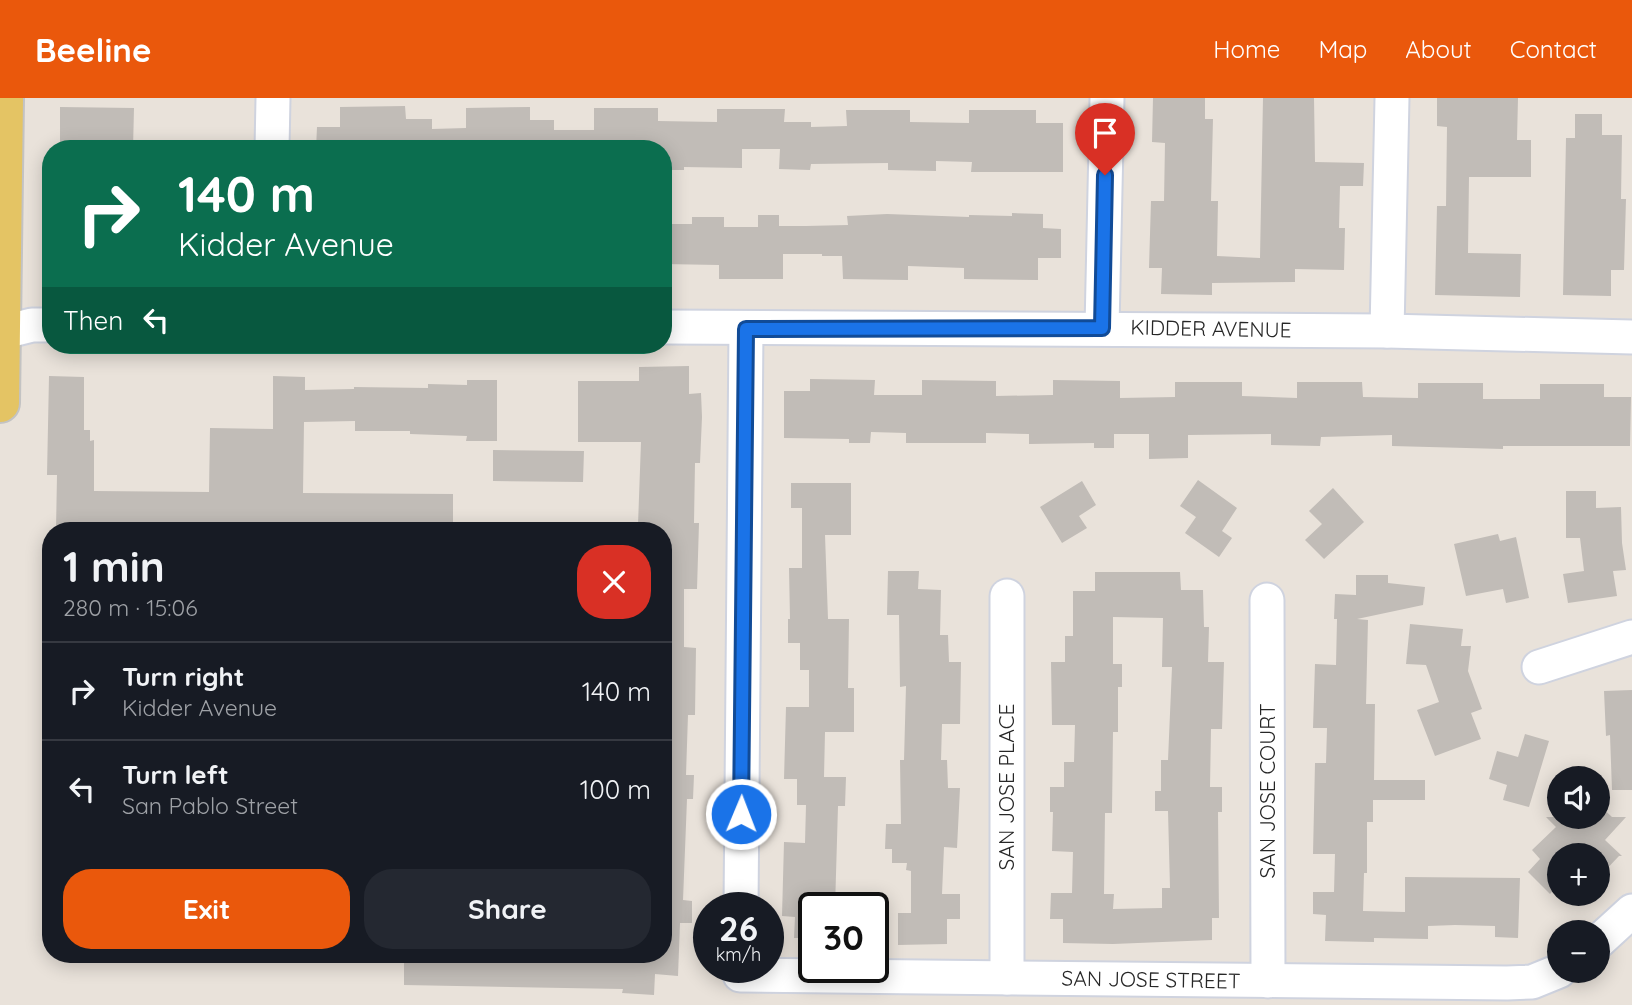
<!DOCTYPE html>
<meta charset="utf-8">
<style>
:root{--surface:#171b24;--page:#242831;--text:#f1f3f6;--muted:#9ea1a6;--line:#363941;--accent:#ea580c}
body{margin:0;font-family:Quicksand,sans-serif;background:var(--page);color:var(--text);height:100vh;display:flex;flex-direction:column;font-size:26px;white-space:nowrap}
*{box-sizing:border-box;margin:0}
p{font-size:23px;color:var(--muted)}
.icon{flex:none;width:38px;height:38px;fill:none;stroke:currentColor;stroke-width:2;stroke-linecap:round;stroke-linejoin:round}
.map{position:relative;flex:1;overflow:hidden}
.sheet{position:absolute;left:42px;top:424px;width:630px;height:441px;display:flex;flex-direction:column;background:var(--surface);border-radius:28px;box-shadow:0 4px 18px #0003}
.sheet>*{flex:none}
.top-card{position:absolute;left:42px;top:42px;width:630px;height:214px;border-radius:28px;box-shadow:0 4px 18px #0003;background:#0b6e4f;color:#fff;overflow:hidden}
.tools{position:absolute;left:1547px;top:668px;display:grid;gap:14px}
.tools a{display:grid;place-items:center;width:63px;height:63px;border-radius:50%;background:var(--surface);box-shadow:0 4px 18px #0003;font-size:35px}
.speed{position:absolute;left:693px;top:794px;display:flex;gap:14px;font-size:35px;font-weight:700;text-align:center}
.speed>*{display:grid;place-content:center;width:91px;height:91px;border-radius:50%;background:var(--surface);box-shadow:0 4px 18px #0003;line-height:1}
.speed small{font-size:18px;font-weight:400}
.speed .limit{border:4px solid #111;border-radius:10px;background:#fff;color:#111}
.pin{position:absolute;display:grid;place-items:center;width:60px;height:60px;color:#fff;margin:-72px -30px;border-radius:50% 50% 50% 0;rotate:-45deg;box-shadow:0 0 7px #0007}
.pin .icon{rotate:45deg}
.me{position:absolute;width:77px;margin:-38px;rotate:1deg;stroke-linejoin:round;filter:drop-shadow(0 0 5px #0008)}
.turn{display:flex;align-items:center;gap:24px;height:147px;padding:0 21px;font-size:32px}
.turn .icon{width:91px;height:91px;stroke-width:2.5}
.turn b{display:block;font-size:49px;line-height:60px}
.then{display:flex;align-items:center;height:66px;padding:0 21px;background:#0003;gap:14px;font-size:26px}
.round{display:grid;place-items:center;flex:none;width:74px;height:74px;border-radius:28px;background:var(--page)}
.headline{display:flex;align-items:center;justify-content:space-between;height:119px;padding:0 21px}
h1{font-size:42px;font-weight:800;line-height:52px}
.action{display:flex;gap:14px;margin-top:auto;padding:14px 21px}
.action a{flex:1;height:80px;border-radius:28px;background:var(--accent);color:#fff;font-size:28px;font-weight:800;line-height:80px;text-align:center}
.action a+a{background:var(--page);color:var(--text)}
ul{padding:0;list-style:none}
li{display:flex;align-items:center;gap:21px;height:98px;padding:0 21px;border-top:2px solid var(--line)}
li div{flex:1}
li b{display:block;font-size:26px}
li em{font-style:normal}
header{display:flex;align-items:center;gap:42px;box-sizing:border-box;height:98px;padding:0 35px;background:var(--accent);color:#fff}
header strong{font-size:33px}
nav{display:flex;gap:38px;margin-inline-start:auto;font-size:24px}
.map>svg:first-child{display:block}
.building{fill:#c1bcb7;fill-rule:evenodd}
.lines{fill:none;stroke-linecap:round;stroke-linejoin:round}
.minor-casing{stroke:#cfd3df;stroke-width:37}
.major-casing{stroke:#c3c3c3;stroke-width:42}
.minor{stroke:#fff;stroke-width:33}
.major{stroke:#e4c464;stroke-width:38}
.route-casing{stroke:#114b97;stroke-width:18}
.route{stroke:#1a73e8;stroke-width:12}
.labels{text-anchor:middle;stroke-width:5;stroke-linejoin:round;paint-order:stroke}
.street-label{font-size:21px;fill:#272727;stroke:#fff}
</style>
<header>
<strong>Beeline</strong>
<nav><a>Home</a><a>Map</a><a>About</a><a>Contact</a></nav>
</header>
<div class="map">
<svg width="1632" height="907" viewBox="0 0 1632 907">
<rect width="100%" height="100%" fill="#e9e2da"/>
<!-- building -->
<g class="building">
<polygon points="1153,0 1205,0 1205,21 1213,21 1211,103 1218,103 1217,158 1260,160 1263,0 1314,0 1315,64 1364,65 1363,88 1340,88 1339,130 1345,130 1344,172 1295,171 1295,184 1212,185 1212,197 1161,196 1162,170 1149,170 1151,103 1164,103 1165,45 1152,44"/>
<polygon points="1437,0 1518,0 1517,42 1531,42 1531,79 1469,79 1468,155 1521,156 1520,199 1435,197 1437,108 1446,108 1447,29 1437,28"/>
<polygon points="405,8 406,21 432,21 432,31 466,30 466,10 530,9 530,22 554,22 554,32 594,32 594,10 658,10 658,23 717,24 717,11 785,11 784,24 811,24 811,29 847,28 846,12 910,12 910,24 969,25 969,12 1036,12 1036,25 1063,25 1063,74 971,74 972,64 936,63 936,73 888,72 888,65 811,66 810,72 779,71 780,51 742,51 742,70 684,69 684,72 663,72 663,51 653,50 316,51 317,29 340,29 340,9"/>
<polygon points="60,9 134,10 133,51 60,51"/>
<polygon points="1575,16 1602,16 1602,37 1622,37 1621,101 1626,101 1624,172 1611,172 1611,198 1563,197 1566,40 1575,40"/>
<polygon points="1012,115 1043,116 1043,130 1061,131 1061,160 1038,160 1038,182 964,181 964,170 908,168 908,182 843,181 842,158 822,158 822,156 783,156 783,181 719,181 719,167 663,166 663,126 692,126 692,119 724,119 724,129 758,129 758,117 779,117 779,128 806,128 848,127 847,118 887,116 969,119 969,117 1012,118"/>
<polygon points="689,268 689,296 701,295 702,319 700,365 695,365 694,425 699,425 697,491 684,491 684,549 696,550 695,617 688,617 686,677 694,677 693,701 687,701 683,802 692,803 692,825 680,825 678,878 655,876 654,897 622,895 623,891 404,887 404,856 663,856 663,432 658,432 658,428 638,427 641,344 578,344 578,283 639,283 639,269"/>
<polygon points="49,278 84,279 84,332 90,332 90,343 94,342 94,393 209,394 210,330 273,331 273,278 305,279 305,292 354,291 354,289 428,290 428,286 467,287 467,282 497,282 497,343 466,343 467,338 410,336 410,333 355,333 355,323 304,324 303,395 453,396 453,432 56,432 57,377 47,377"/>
<polygon points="810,281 875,282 874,297 922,297 922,282 996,283 996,298 1053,297 1053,282 1120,283 1120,300 1175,299 1175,284 1242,284 1242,298 1297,300 1297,284 1362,284 1363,299 1418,300 1418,285 1483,285 1483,301 1540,301 1540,286 1604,286 1604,299 1631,299 1630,348 1503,348 1503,351 1392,348 1392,337 1321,339 1320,348 1271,347 1271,336 1188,337 1188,360 1149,361 1149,336 1114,336 1114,350 1094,350 1094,345 1029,346 1029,336 986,335 986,345 906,345 906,335 871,334 870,345 849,345 849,341 784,340 784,293 810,293"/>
<polygon points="493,352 584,353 583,384 493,383"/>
<polygon points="1198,382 1237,410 1222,433 1232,440 1219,459 1185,435 1196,419 1180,408"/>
<polygon points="1082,383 1096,407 1079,418 1087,430 1062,445 1040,409"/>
<polygon points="791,385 851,385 851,437 825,437 828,521 849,521 848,590 854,590 854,634 825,634 824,679 846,679 845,708 838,708 835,810 814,810 814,840 794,840 795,819 782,818 784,744 805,745 806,707 797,707 797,681 784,681 786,609 809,609 809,572 800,572 800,545 788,545 788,521 790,521 789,470 802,470 802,410 791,410"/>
<polygon points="1333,390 1364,424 1324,461 1305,442 1322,426 1309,413"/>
<polygon points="1566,393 1596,393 1596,410 1621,409 1622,445 1626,472 1613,473 1617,498 1568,505 1563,476 1584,473 1580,440 1566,440"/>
<polygon points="1498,436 1500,443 1516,439 1529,500 1506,505 1503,491 1466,498 1454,446"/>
<polygon points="888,473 919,473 918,491 941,492 940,537 948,537 949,564 961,564 960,626 942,626 941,662 947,662 948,690 960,690 957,750 944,749 942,796 960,796 960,821 947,821 947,846 898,847 898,815 911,815 911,773 906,772 907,765 892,765 892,751 885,751 886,726 901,726 900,662 904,662 906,588 900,589 899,517 887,517"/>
<path d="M1095,474H1180L1181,492H1203L1204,529H1209L1208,564H1224L1222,631H1211L1210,689H1222V714H1218L1219,820H1212V842L1113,846L1063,845V821H1050L1051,795H1072L1073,754L1052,753L1053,714H1050V689H1064V664H1074L1075,627H1052L1051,564H1065V538H1073V493H1095ZM1113,519L1163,520L1162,569H1172L1168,662H1161V693H1155V713H1168L1170,790H1162V810L1113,811L1114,796H1104L1105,715H1112L1113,634H1118V589H1122V566H1113Z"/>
<polygon points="1356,477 1388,477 1388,485 1425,489 1423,507 1357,521 1368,522 1366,606 1375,606 1374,682 1425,682 1425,702 1373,702 1373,724 1367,724 1367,775 1364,775 1363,813 1405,814 1405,779 1520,780 1518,840 1495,839 1495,828 1455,827 1428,828 1428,841 1374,840 1374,844 1325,843 1326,817 1313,816 1313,794 1334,794 1335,756 1313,756 1315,665 1326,665 1327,630 1313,630 1315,566 1336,567 1337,521 1334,521 1335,496 1356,497"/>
<polygon points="1410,526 1463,531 1461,548 1471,548 1468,573 1482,611 1471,615 1481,641 1435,658 1417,612 1439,604 1426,567 1406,566"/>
<polygon points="1632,592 1632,692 1612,692 1610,637 1606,638 1604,593"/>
<polygon points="1525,636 1549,643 1529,709 1503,702 1507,687 1489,681 1497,653 1518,659"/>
<polygon points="1598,706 1612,719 1626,719 1605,742 1622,758 1619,758 1598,780 1598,758 1559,758 1559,786 1550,796 1528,774 1540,761 1532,752 1556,729 1546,719 1598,719"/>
</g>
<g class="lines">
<defs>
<g id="minor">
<polyline points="272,51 273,0"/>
<polyline points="663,229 1387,233 1632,239"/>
<polyline points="1102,230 1107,0"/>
<polyline points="1387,233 1392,0"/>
<polyline points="0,235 32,227 51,227"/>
<polyline points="1267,502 1268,883"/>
<polyline points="1539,569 1632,539"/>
<polyline points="741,810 746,231"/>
<polyline points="1598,844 1632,813"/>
<polyline points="740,870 740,877 1507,885 1532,884 1559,873"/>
<polyline points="1007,880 1007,498"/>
</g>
<polyline id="major" points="0,305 4,0"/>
</defs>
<!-- minor casing -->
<use href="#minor" class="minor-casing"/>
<!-- major casing -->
<use href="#major" class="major-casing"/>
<!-- minor -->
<use href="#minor" class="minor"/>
<!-- major -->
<use href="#major" class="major"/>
</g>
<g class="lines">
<defs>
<polyline id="route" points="741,716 746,231 1102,230 1105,77"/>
</defs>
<!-- route casing -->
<use href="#route" class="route-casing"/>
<!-- route -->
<use href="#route" class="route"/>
</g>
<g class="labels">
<!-- street labels -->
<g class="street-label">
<text transform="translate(1211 231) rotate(1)" y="7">KIDDER AVENUE</text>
<text transform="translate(1007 689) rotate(-90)" y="7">SAN JOSE PLACE</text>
<text transform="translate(1268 693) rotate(-90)" y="7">SAN JOSE COURT</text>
<text transform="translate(1151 882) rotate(1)" y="7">SAN JOSE STREET</text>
</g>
</g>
</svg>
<div class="tools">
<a><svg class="icon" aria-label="sound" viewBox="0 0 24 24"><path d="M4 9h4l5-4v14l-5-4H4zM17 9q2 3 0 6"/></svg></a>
<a>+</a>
<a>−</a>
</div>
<div class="speed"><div>26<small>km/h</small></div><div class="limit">30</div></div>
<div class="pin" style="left:1105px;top:77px;background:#d93025"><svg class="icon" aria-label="arrive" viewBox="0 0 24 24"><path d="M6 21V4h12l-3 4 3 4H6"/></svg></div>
<svg class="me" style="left:741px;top:716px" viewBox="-20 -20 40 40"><circle r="17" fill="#1a73e8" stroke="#fff" stroke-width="3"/><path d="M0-11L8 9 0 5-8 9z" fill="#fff"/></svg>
<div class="top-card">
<div class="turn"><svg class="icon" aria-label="right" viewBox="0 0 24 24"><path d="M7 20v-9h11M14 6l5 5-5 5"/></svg><div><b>140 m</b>Kidder Avenue</div></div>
<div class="then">Then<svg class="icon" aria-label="left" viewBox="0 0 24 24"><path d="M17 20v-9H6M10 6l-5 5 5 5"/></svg></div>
</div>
<section class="sheet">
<div class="headline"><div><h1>1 min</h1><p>280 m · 15:06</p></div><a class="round" style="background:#d93025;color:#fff"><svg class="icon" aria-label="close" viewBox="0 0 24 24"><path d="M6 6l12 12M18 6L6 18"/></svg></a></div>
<ul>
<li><svg class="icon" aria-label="right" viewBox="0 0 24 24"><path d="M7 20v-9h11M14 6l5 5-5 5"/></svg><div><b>Turn right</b><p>Kidder Avenue</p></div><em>140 m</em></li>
<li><svg class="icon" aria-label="left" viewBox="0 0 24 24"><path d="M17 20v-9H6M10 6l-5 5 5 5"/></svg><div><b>Turn left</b><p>San Pablo Street</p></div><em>100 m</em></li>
</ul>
<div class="action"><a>Exit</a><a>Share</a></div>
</section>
</div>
